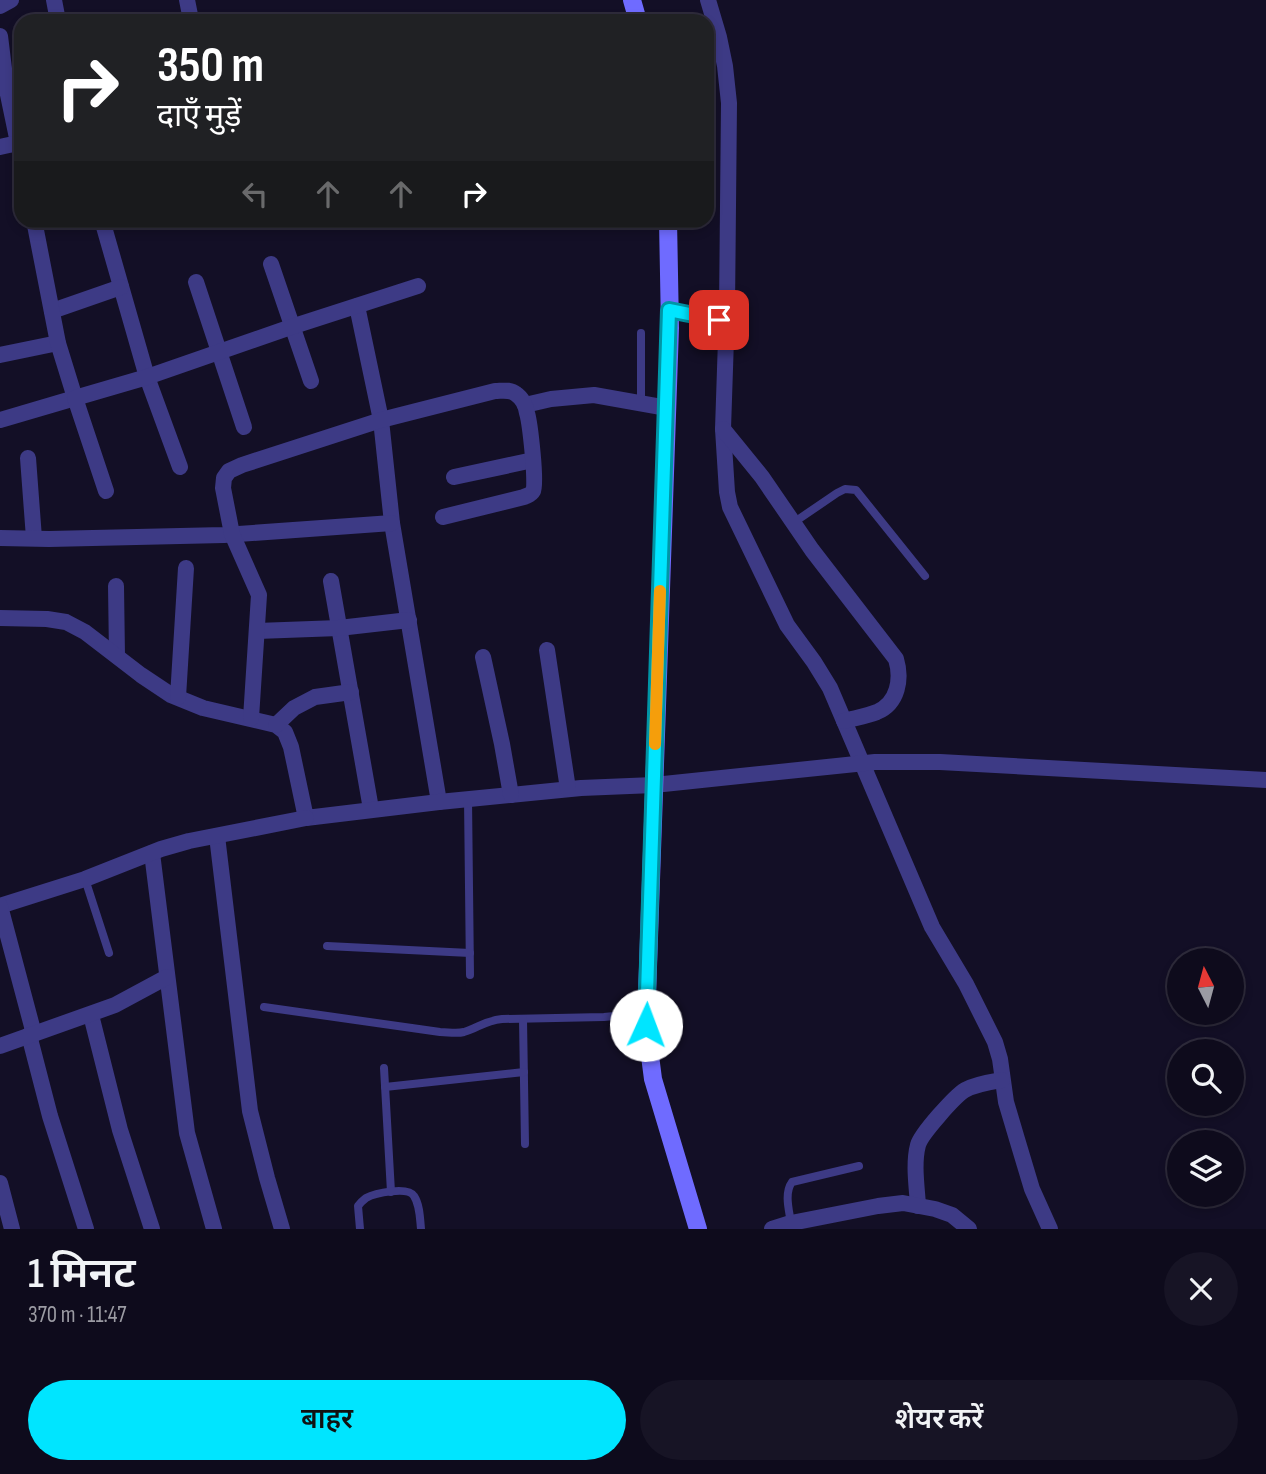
<!DOCTYPE html>
<html lang="hi">
<meta charset="utf-8">
<style>
:root{--surface:#0e0b1c;--page:#171425;--text:#f1f3f6;--muted:#9b9ba3;--line:#2e2b3b;--accent:#00e5ff}
body{margin:0;font-family:"Sofia Sans Condensed","Noto Sans Devanagari",sans-serif;background:var(--page);color:var(--text);height:100vh;display:flex;flex-direction:column;font-size:26px;white-space:nowrap}
*{box-sizing:border-box;margin:0}
p{font-size:23px;color:var(--muted)}
.icon{flex:none;width:38px;height:38px;fill:none;stroke:currentColor;stroke-width:2;stroke-linecap:round;stroke-linejoin:round}
.map{position:relative;height:1229px;overflow:hidden}
.sheet{display:flex;flex-direction:column;background:var(--surface);flex:1}
.sheet>*{flex:none}
.top-card{position:absolute;left:14px;top:14px;width:700px;height:214px;border-radius:21px;box-shadow:0 4px 10px #0003,0 0 0 2px var(--line);background:#202124;color:#fff;overflow:hidden}
.needle{width:46px;rotate:354deg}
.tools{position:absolute;left:1167px;top:948px;display:grid;gap:14px}
.tools a{display:grid;place-items:center;width:77px;height:77px;border-radius:50%;background:var(--surface);box-shadow:0 4px 10px #0003,0 0 0 2px var(--line);font-size:35px}
.pin{position:absolute;display:grid;place-items:center;width:60px;height:60px;color:#fff;margin:-30px;border-radius:14px;box-shadow:0 4px 10px #0006}
.me{position:absolute;width:77px;margin:-38px;rotate:2deg;stroke-linejoin:round;filter:drop-shadow(0 0 5px #0008)}
.turn{display:flex;align-items:center;gap:24px;height:147px;padding:0 28px;font-size:32px}
.turn .icon{width:91px;height:91px;stroke-width:2.5}
.turn b{display:block;font-size:49px;line-height:60px}
.lanes{display:flex;align-items:center;height:66px;padding:0 28px;background:#0003;justify-content:center;gap:35px;direction:ltr}
.lanes .off{opacity:.35}
.round{display:grid;place-items:center;flex:none;width:74px;height:74px;border-radius:37px;background:var(--page)}
.overview{display:flex;align-items:center;justify-content:space-between;height:119px;padding:0 28px}
h1{font-size:42px;font-weight:600;line-height:52px}
.button{display:flex;gap:14px;margin-top:auto;padding:14px 28px}
.button a{flex:1;height:80px;border-radius:42px;background:var(--accent);color:#111;font-size:28px;font-weight:600;line-height:80px;text-align:center}
.button a+a{background:var(--page);color:var(--text)}
.map>svg:first-child{display:block}
.lines{fill:none;stroke-linecap:round;stroke-linejoin:round}
.lane{stroke:#3d3a85;stroke-width:8}
.street{stroke:#3d3a85;stroke-width:16}
.secondary{stroke:#6f6bff;stroke-width:18}
.route-casing{stroke:#0095a6;stroke-width:18}
.route{stroke:#00e5ff;stroke-width:12}
.slow{stroke:#f59e0b;stroke-width:12}
</style>
<div class="map">
<svg width="1266" height="1229" viewBox="0 0 1266 1229">
<rect width="100%" height="100%" fill="#130f26"/>
<g class="lines">
<!-- lane -->
<g class="lane">
<polyline points="641,333 641,403"/>
<polyline points="793,523 837,493 845,489 856,490 925,576"/>
<polyline points="468,799 470,975"/>
<polyline points="85,879 109,953"/>
<polyline points="327,946 470,953"/>
<path d="M264,1007L440,1032C448,1032 456,1034 464,1032C478,1028 484,1021 502,1019L604,1017L646,1013"/>
<polyline points="523,1019 525,1144"/>
<polyline points="384,1068 391,1192"/>
<polyline points="385,1087 524,1072"/>
<path d="M791,1223C789,1210 784,1193 792,1182L859,1166"/>
<path d="M360,1229L358,1206C361,1202 362,1201 366,1198C375,1193 408,1186 414,1196C420,1205 420,1219 421,1229"/>
</g>
<!-- street -->
<g class="street">
<polyline points="54,0 58,21"/>
<polyline points="187,0 190,15"/>
<polyline points="708,0 719,37 725,66 729,103 727,309 723,429 727,492 730,507 787,625 814,662 830,688 932,927 966,984 995,1042 1000,1059 1006,1102 1017,1139 1032,1189 1050,1229"/>
<polyline points="0,6 11,0"/>
<polyline points="0,36 6,85 21,157"/>
<polyline points="0,147 18,143"/>
<polyline points="102,220 147,377 180,467"/>
<polyline points="271,264 311,381"/>
<polyline points="196,282 244,427"/>
<polyline points="357,306 381,420 392,523 439,802"/>
<polyline points="669,310 719,320"/>
<polyline points="52,311 121,287"/>
<polyline points="0,355 58,343"/>
<polyline points="525,405 551,399 594,395 667,408"/>
<polyline points="0,420 75,398 58,343 34,220"/>
<path d="M723,429L762,477L812,550L896,659C902,679 898,703 877,712C867,716 855,718 844,721"/>
<polyline points="28,458 34,538"/>
<polyline points="454,477 533,460"/>
<polyline points="106,491 75,398 147,377 291,327 418,286"/>
<polyline points="0,538 49,539 224,535 392,523"/>
<polyline points="331,581 371,809"/>
<polyline points="116,586 117,656"/>
<polyline points="0,618 47,619 66,622 85,632 141,675 171,695 203,708 276,725 285,732 291,747 306,818 439,802 581,788 654,785 875,762 940,762 1266,780"/>
<polyline points="257,631 339,628 409,620"/>
<polyline points="547,650 568,789"/>
<polyline points="483,657 502,744 511,795"/>
<polyline points="178,697 186,568"/>
<path d="M251,718L259,595L232,534L223,488L224,478L229,471L242,465L381,420L495,391C502,391 510,389 516,394C522,398 526,406 527,413C530,423 537,484 533,491C531,495 528,495 524,497L443,517"/>
<polyline points="276,725 294,708 315,697 351,692"/>
<polyline points="217,836 250,1111 267,1178 282,1229"/>
<polyline points="152,853 187,1133 214,1229"/>
<polyline points="0,906 85,879 161,849 189,841 306,818"/>
<polyline points="0,906 34,1034"/>
<polyline points="91,1015 120,1130 152,1229"/>
<polyline points="29,1035 50,1116 86,1229"/>
<polyline points="0,1046 115,1005 167,977"/>
<polyline points="0,1183 12,1229"/>
<path d="M918,1206C917,1187 913,1164 918,1145C921,1134 955,1096 965,1090C976,1084 990,1082 1002,1080"/>
<polyline points="772,1229 791,1223 878,1206 903,1203 935,1209 952,1215 969,1229"/>
</g>
<!-- secondary -->
<g class="secondary">
<polyline points="632,0 638,21"/>
<polyline points="668,220 670,328 646,1025 653,1079 698,1229"/>
</g>
</g>
<g class="lines">
<defs>
<polyline id="route" points="646,1025 669,310 719,320"/>
</defs>
<!-- route casing -->
<use href="#route" class="route-casing"/>
<!-- route -->
<use href="#route" class="route"/>
<!-- slow -->
<polyline class="slow" points="655,744 660,591"/>
</g>
</svg>
<div class="tools">
<a><svg class="needle" viewBox="-14 -14 28 28"><path d="M0-13l5 13h-10z" fill="#e53935"/><path d="M0 13l5-13h-10z" fill="#9b9ba3"/></svg></a>
<a><svg class="icon" aria-label="search" viewBox="0 0 24 24"><circle cx="10" cy="10" r="6"/><path d="M15 15l6 6"/></svg></a>
<a><svg class="icon" aria-label="layers" viewBox="0 0 24 24"><path d="M12 4l9 5-9 5-9-5zM3 14l9 5 9-5"/></svg></a>
</div>
<div class="pin" style="left:719px;top:320px;background:#d93025"><svg class="icon" aria-label="arrive" viewBox="0 0 24 24"><path d="M6 21V4h12l-3 4 3 4H6"/></svg></div>
<svg class="me" style="left:646px;top:1025px" viewBox="-20 -20 40 40"><circle r="19" fill="#fff"/><path d="M0-13L10 11 0 6-10 11z" fill="#00e5ff"/></svg>
<div class="top-card">
<div class="turn"><svg class="icon" aria-label="right" viewBox="0 0 24 24"><path d="M7 20v-9h11M14 6l5 5-5 5"/></svg><div><b>350 m</b>दाएँ मुड़ें</div></div>
<div class="lanes"><svg class="icon off" aria-label="left" viewBox="0 0 24 24"><path d="M17 20v-9H6M10 6l-5 5 5 5"/></svg><svg class="icon off" aria-label="ahead" viewBox="0 0 24 24"><path d="M12 20V5M6 11l6-6 6 6"/></svg><svg class="icon off" aria-label="ahead" viewBox="0 0 24 24"><path d="M12 20V5M6 11l6-6 6 6"/></svg><svg class="icon" aria-label="right" viewBox="0 0 24 24"><path d="M7 20v-9h11M14 6l5 5-5 5"/></svg></div>
</div>
</div>
<section class="sheet">
<div class="overview"><div><h1>1 मिनट</h1><p>370 m · 11:47</p></div><a class="round"><svg class="icon" aria-label="close" viewBox="0 0 24 24"><path d="M6 6l12 12M18 6L6 18"/></svg></a></div>
<div class="button"><a>बाहर</a><a>शेयर करें</a></div>
</section>
